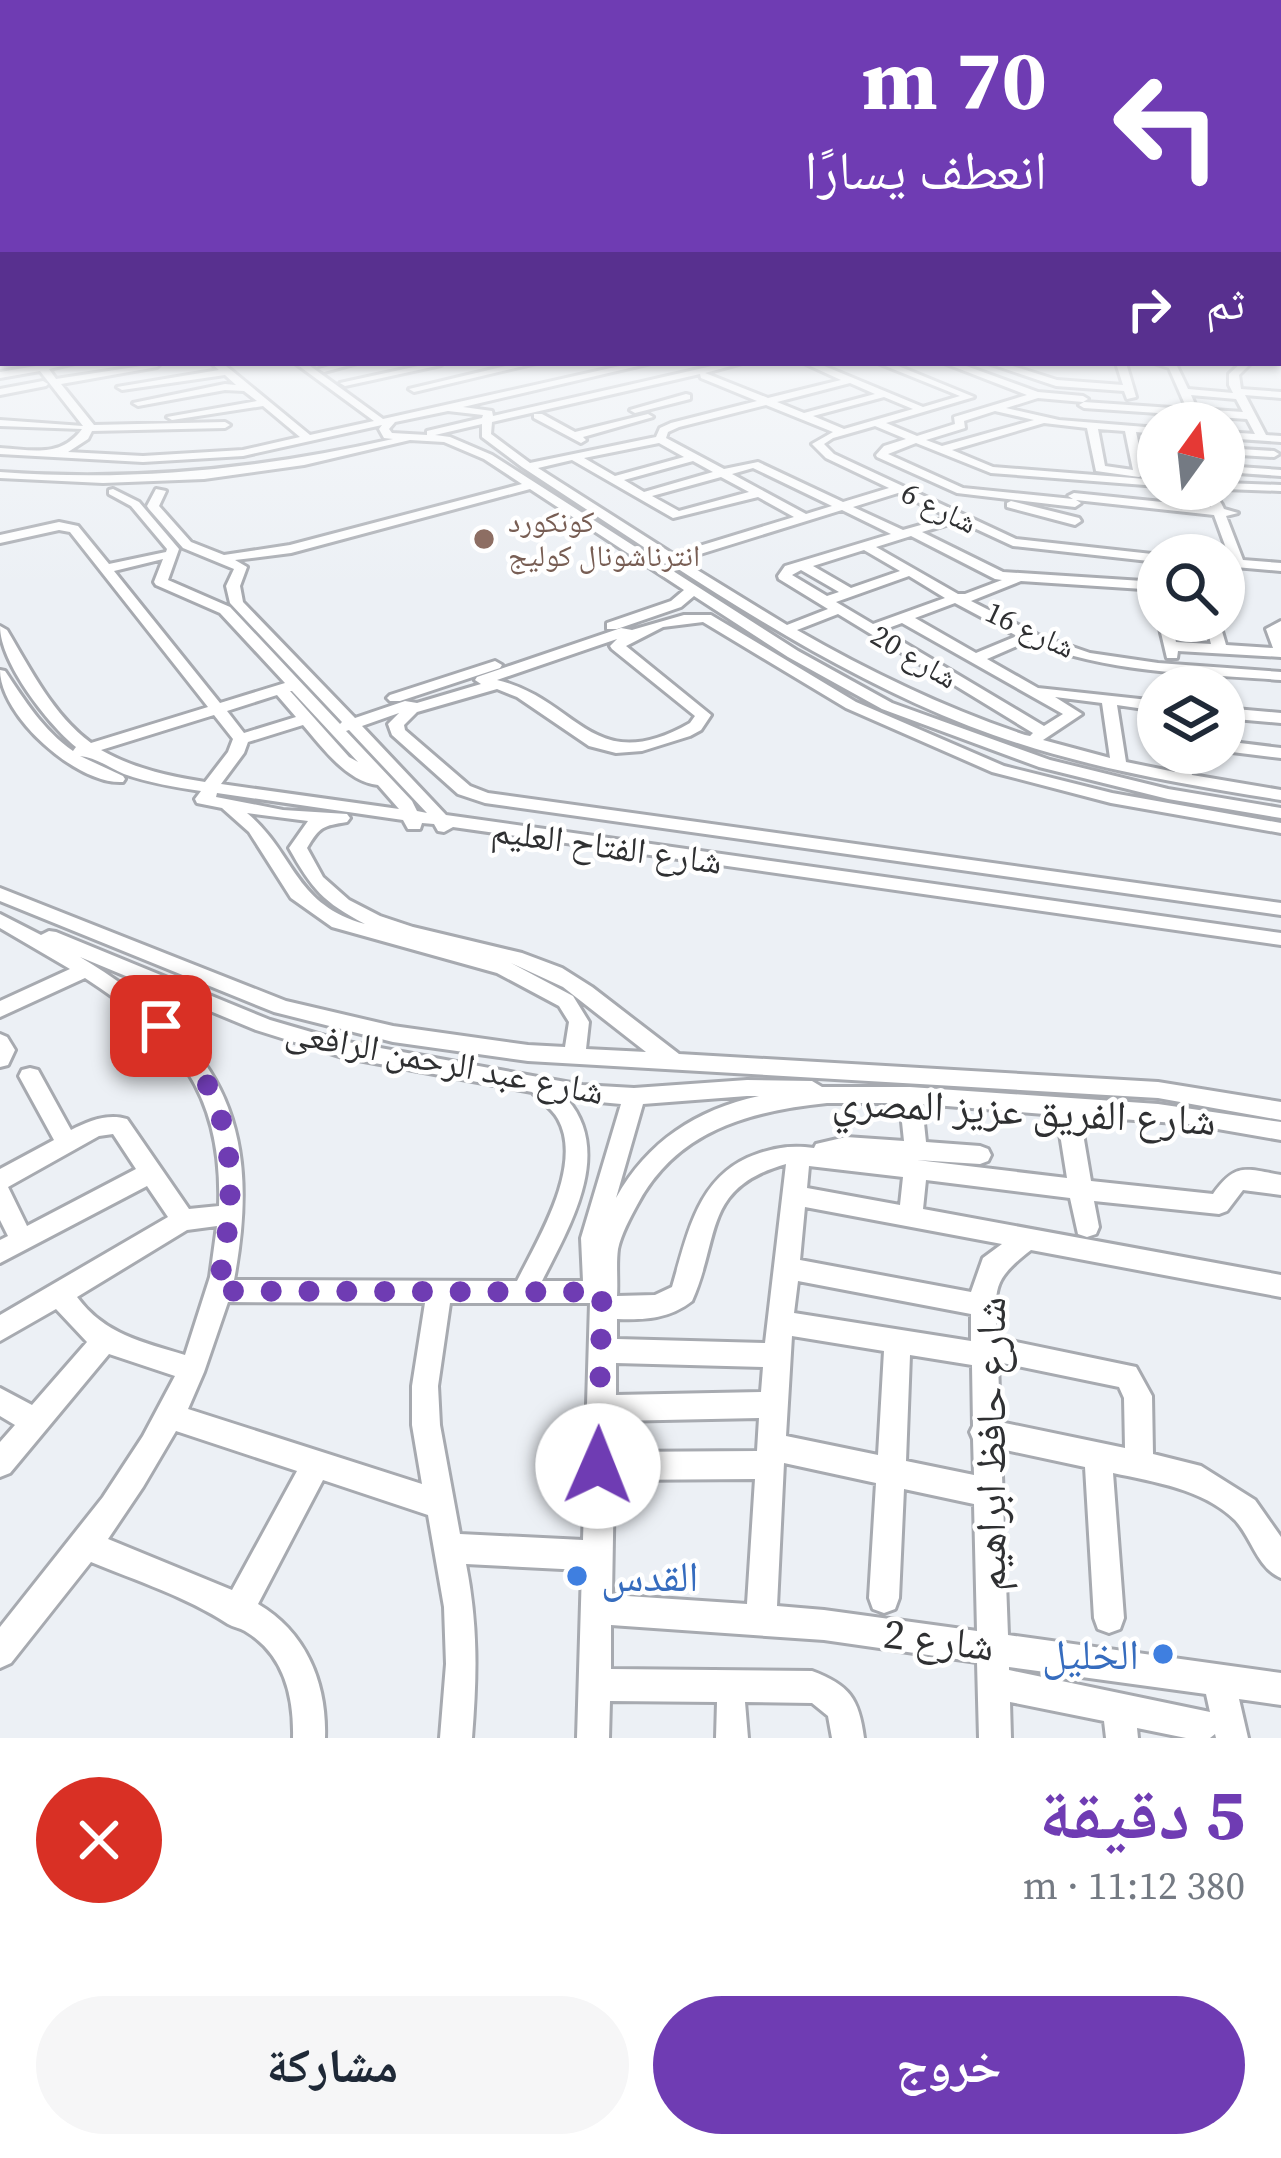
<!DOCTYPE html>
<html lang="ar">
<meta charset="utf-8">
<style>
:root{--surface:#fff;--page:#f6f6f7;--text:#1f2937;--muted:#747a83;--accent:#6f3cb3}
body{margin:0;font-family:"Source Serif 4","Noto Naskh Arabic",serif;background:var(--page);color:var(--text);direction:rtl;height:100vh;display:flex;flex-direction:column;font-size:45px;white-space:nowrap}
*{box-sizing:border-box;margin:0}
p{font-size:39px;color:var(--muted)}
.icon{flex:none;width:66px;height:66px;fill:none;stroke:currentColor;stroke-width:2;stroke-linecap:round;stroke-linejoin:round}
.map{position:relative;height:1738px;overflow:hidden;direction:ltr}
.sheet{display:flex;flex-direction:column;background:var(--surface);flex:1}
.sheet>*{flex:none}
.guide{position:absolute;left:0px;top:0px;width:1281px;height:366px;box-shadow:0 3px 9px #0004;direction:rtl;background:#6f3cb3;color:#fff;overflow:hidden}
.needle{width:78px;rotate:15deg}
.fabs{position:absolute;left:1137px;top:402px;display:grid;gap:24px}
.fabs a{display:grid;place-items:center;width:108px;height:108px;border-radius:50%;background:var(--surface);box-shadow:0 3px 9px #0004;font-size:60px}
.pin{position:absolute;display:grid;place-items:center;width:102px;height:102px;color:#fff;margin:-51px;border-radius:24px;box-shadow:0 6px 18px #0006}
.me{position:absolute;width:132px;margin:-66px;rotate:1deg;stroke-linejoin:round;filter:drop-shadow(0 0 9px #0008)}
.turn{display:flex;align-items:center;gap:42px;height:252px;padding:0 36px;font-size:54px}
.turn .icon{width:156px;height:156px;stroke-width:2.5}
.turn b{display:block;font-size:84px;line-height:102px}
.then{display:flex;align-items:center;height:114px;padding:0 36px;background:#0003;gap:24px;font-size:45px}
.round{display:grid;place-items:center;flex:none;width:126px;height:126px;border-radius:63px;background:var(--page)}
.head{display:flex;align-items:center;justify-content:space-between;height:204px;padding:0 36px}
h1{font-size:72px;font-weight:800;line-height:90px;color:var(--accent)}
.action{display:flex;gap:24px;margin-top:auto;padding:24px 36px}
.action a{flex:1;height:138px;border-radius:72px;background:var(--accent);color:#fff;font-size:48px;font-weight:800;line-height:138px;text-align:center}
.action a+a{background:var(--page);color:var(--text)}
.map>svg:first-child{display:block}
.lines{fill:none;stroke-linecap:round;stroke-linejoin:round}
.minor-casing{stroke:#a7aab0;stroke-width:6}
.minor{fill:#fff;fill-rule:evenodd}
.route{stroke:#6f3cb3;stroke-width:21;stroke-dasharray:0 37.8}
.education-dot{fill:#8d6e63;stroke:#fff;stroke-width:4.5}
.shop-dot{fill:#3f7fe0;stroke:#fff;stroke-width:4.5}
.labels{text-anchor:middle;stroke-width:9;stroke-linejoin:round;paint-order:stroke}
.far-street-label{font-size:30px;fill:#2f3032;stroke:#fff}
.far-education-label{font-size:30px;fill:#785e54;stroke:#fff;text-anchor:start}
.street-label{font-size:36px;fill:#2f3032;stroke:#fff}
.near-street-label{font-size:42px;fill:#2f3032;stroke:#fff}
.near-shop-label{font-size:42px;fill:#366cbe;stroke:#fff;text-anchor:start}
</style>
<div class="map">
<svg width="1281" height="1738" viewBox="0 0 1281 1738">
<rect width="100%" height="100%" fill="#ecf0f5"/>
<g class="lines">
<defs>
<g id="minor">
<polygon points="1278,342 1281,342 1281,347 1278,346"/>
<rect x="0" y="353" width="3" height="6"/>
<polygon points="1278,355 1281,356 1281,362 1278,361"/>
<path d="M37,363H75L49,369L56,379L161,363L157,367L61,384L94,425L225,422L230,425L225,428L92,431L88,439L68,452L143,456L243,450L300,437L263,406L172,420L167,417L257,401L244,391L225,390L138,406L133,403L225,384L236,385L225,375L122,390L117,387L219,370L211,363H222L231,370L310,435L374,421L295,363H306L383,419L633,363H651L463,407L492,411L493,416L725,363H742L705,373L768,398L841,380L804,363H817L923,407L960,396L878,363H891L974,397L886,423L917,436L955,424L954,417L1027,395L944,363H958L1038,392L1083,396L1088,399L1083,402L1038,398L1006,408L1059,420L1158,428V434L1136,432L1145,474L1139,477L1096,471L1087,428L1044,423L952,450L993,467L1158,480V486L991,473L916,443L888,454L963,488L1073,499L1068,496L1074,493L1211,507L1210,503L1188,489C1204,489 1218,493 1224,509L1238,513L1226,516L1243,560L1281,563V571L1224,566V560L1230,559L1214,515L1076,500L1081,503L1075,507L957,493L877,457L876,455L884,446L906,439L875,426L833,438L824,444L834,454L1016,539L1161,555H1158V562L1013,546L959,521L922,532L1003,572L1158,582V590L1021,581L971,601L1038,635L1090,653L1158,663L1281,672V680C1195,673 1110,674 1028,641L987,659L1038,688L1158,701V711L1117,705L1126,762L1175,772L1170,753H1186L1192,775L1281,790V800C1175,783 1070,765 969,726C862,684 765,625 669,563H664L662,559L522,467L482,437V424L435,435L450,437L492,455L798,651L892,703L1050,760L1168,789L1281,808V818L1168,799L1039,767L882,709L788,657L694,596L681,607L617,629H607V623L671,601L684,590L530,489L291,553L235,560L247,567L240,586L243,602L355,718L405,701L417,703L481,684L475,680L477,677L621,628L632,630L684,615H711L856,702L1004,766L1112,793L1281,823V833L1111,803L992,772L846,708L703,622L663,627L626,646L711,715L701,730L690,736L642,751L616,753L589,746L517,697L497,689L417,712L404,725L405,730L470,786L488,793L1281,903V915L485,803L458,794L392,735L388,724L399,713L362,726L446,815L1281,933V945L453,827L444,832L438,831L434,824L422,823L420,829H408L403,820L217,793L216,797L283,810L347,814L350,818L347,822C323,826 320,826 307,848L323,877L349,900L380,916L413,927L522,953L562,968L592,987L679,1054L1158,1082L1281,1102V1120L1158,1098L528,1061L393,1042L274,1012L0,901V888L286,1001L393,1026L528,1045L565,1047L569,1022L559,1006L497,973L332,927L291,898L249,832L222,808L197,803L195,799L201,791C174,787 150,783 124,774C110,768 95,757 80,756L123,776L125,779L123,782C77,785 0,716 0,670L5,671C25,701 43,730 73,751L76,747C48,724 0,663 0,626L7,630C31,670 53,715 91,743L208,707L70,532L59,530L0,543V535L59,522L78,526L109,564L166,552L167,549L131,506L109,494V490L113,489L139,502L179,549L168,580L230,607L340,724L342,722L230,603L226,586L234,569L183,548L149,509L147,506L156,489L166,491L159,506L191,542L224,555L290,545L522,484L484,459L444,442L410,440L304,465L204,479L103,483L0,478V472C134,482 262,469 393,439L384,438L379,429L382,425L243,456L143,462L0,454V448C33,450 61,458 82,429L0,426V420L83,426L40,371L0,378V372L36,366ZM700,374L701,378L757,401L671,423L660,428L656,437L530,463L491,434L492,422ZM850,383L875,394L804,413L777,402ZM884,397L913,409L844,429L813,416ZM766,405L833,432L812,444L826,458L889,488L843,502L758,462L724,469L666,438L668,432L679,427ZM448,411L483,415L482,418L427,431V435L392,433L389,429L395,422ZM995,411L1034,420L942,446L926,440L965,428L964,421ZM1098,429L1125,431L1133,470L1105,466ZM659,443L684,457L615,476L584,458ZM572,460L673,518L758,497L794,517L673,554L538,468ZM693,461L713,472L644,492L624,480ZM753,468L832,506L806,514L732,474ZM721,477L749,492L679,511L652,496ZM898,493L949,517L903,530L853,507ZM842,510L891,534L785,566L778,576L779,579L828,609L787,625L681,560ZM911,536L995,579L1002,580L965,594H958L876,547ZM864,550L900,571L851,588L813,566ZM163,559L154,582L156,585L220,613L285,683L220,703L114,571ZM801,570L839,592L827,596L792,575ZM909,576L945,598L873,624L836,602ZM955,603L1017,636L976,653L915,618ZM838,614L1033,733L1030,736L1025,735C945,708 870,672 797,630ZM902,623L1063,714L1044,726L883,630ZM617,639L610,646L612,649L695,716L690,723C592,779 578,699 497,680ZM290,691H292L358,762L349,757ZM277,695L296,717L244,733L227,711ZM1055,697L1102,703L1110,758L1043,740L1082,714ZM214,715L233,739L228,752L205,782C168,776 135,769 101,750ZM303,725C322,747 347,782 378,785L399,809L221,784L244,753L248,742ZM349,730L427,813L417,811L412,801L346,731ZM247,813L308,821L289,848C312,889 323,902 365,924C293,904 295,853 247,813ZM511,963L563,987L646,1052L586,1049L589,1022L573,996Z"/>
<polygon points="339,363 357,363 324,372 319,369"/>
<polygon points="432,363 441,365 345,386 340,383"/>
<polygon points="518,363 536,363 414,392 409,389"/>
<polygon points="988,363 1003,363 1057,380 1123,385 1116,363 1126,363 1136,397 1127,399 1124,391 1056,386"/>
<path d="M1154,363L1176,364L1188,389L1233,393L1229,385V374L1241,363H1251L1239,375L1241,389L1281,392V398L1245,395L1266,435L1281,436V442L1224,438V432L1255,434L1247,419L1084,408L1079,405L1084,402L1187,409L1169,368ZM1191,395L1236,399L1243,412L1197,409Z"/>
<polygon points="43,381 48,384 46,386 0,395 0,389"/>
<polygon points="686,394 690,395 690,399 635,413 630,410"/>
<polygon points="534,414 542,414 575,432 648,414 653,417 583,437 586,440 581,443 534,418"/>
<polygon points="1224,448 1274,451 1279,454 1274,457 1224,454"/>
<polygon points="1224,466 1281,470 1281,476 1224,472"/>
<polygon points="1224,483 1281,485 1281,491 1224,489"/>
<polygon points="1011,501 1079,518 1081,521 1075,525 1007,507 1007,503"/>
<polygon points="1158,620 1171,621 1176,642 1211,644 1205,621 1219,621 1226,645 1273,648 1266,629 1281,621 1281,657 1178,651 1177,658 1167,658"/>
<polygon points="495,661 502,665 500,668 400,701 390,701 387,698 390,695"/>
<polygon points="1224,708 1281,713 1281,723 1224,718"/>
<polygon points="1224,741 1281,748 1281,758 1224,751"/>
<path d="M0,914L41,935L49,931L56,932L270,1020L342,1041L582,1085L634,1088L747,1080L812,1081L822,1087H910L1158,1104L1281,1122V1140L1189,1124L1080,1116L1091,1181L1213,1194C1236,1162 1245,1169 1281,1175V1195L1243,1190L1227,1211L1219,1214L1094,1201L1099,1227L1096,1234L1087,1237L1078,1234L1070,1198L926,1180L923,1209L1281,1275V1297L1031,1250C991,1281 995,1288 997,1338L1136,1367L1152,1396L1153,1454L1201,1466L1255,1500L1281,1537V1578C1257,1568 1252,1538 1235,1520C1203,1489 1155,1482 1113,1473L1124,1618L1120,1629L1109,1633L1098,1629L1094,1618L1085,1467L1001,1449L1008,1635L1281,1673V1705L1239,1699L1248,1738H1216L1215,1734L1210,1738H1186L1137,1728L1138,1738H1106L1104,1721L1010,1702L1011,1738H979L977,1662L824,1640L611,1625V1669L812,1671C849,1685 859,1698 864,1738H832L828,1716L812,1703L745,1702L748,1738H716L717,1702L610,1701L609,1738H577L582,1570L466,1564C478,1625 477,1676 472,1738H440L446,1664L444,1607L428,1515L323,1480L258,1604C306,1632 327,1683 325,1738H293C294,1696 284,1654 245,1631C240,1628 233,1627 228,1624C187,1597 137,1581 91,1562L11,1663L0,1668V1627L103,1497L143,1436L175,1376L109,1354L10,1473L0,1477V1442L15,1425L0,1416V1388L32,1405L87,1342L56,1309L0,1341V1315L168,1217L147,1186L0,1263V1240L8,1236L0,1220V1169L54,1140L19,1076L22,1070L30,1068L38,1070L71,1130C88,1121 108,1113 127,1119L189,1209L219,1206C223,1093 176,1037 85,978L0,1017V1001L70,969L0,928ZM80,957L256,1030L342,1057L532,1092C540,1101 552,1108 558,1119C584,1165 538,1239 517,1281L234,1280C264,1119 218,1040 80,957ZM747,1096H759C696,1110 648,1141 616,1198L643,1104ZM567,1099L621,1104L581,1238L583,1281H542C569,1227 614,1153 567,1099ZM827,1103H900L904,1141L846,1137L816,1144L814,1148C793,1145 777,1147 757,1154C698,1174 688,1233 672,1287L655,1295L617,1296C618,1281 616,1264 618,1249C621,1234 630,1218 637,1205C676,1131 748,1111 827,1103ZM922,1104L1057,1115L1067,1178L917,1160L980,1164L988,1161L991,1155L988,1149L980,1146L926,1142ZM113,1134L136,1169L27,1226L8,1187L99,1136ZM786,1164L765,1343L617,1339V1319C645,1320 669,1319 692,1301C721,1236 702,1188 786,1164ZM809,1166L903,1177L900,1205L807,1188ZM805,1207L1002,1244L983,1258L971,1292L800,1260ZM217,1226L210,1277L185,1355C142,1342 104,1334 77,1297L187,1230ZM798,1281L971,1314V1341L794,1313ZM228,1302L425,1303L412,1386V1425L422,1484L188,1409L204,1372ZM450,1303H590L583,1540L460,1534L440,1425L438,1386ZM792,1336L884,1351L878,1455L786,1436ZM910,1355L972,1365L973,1426L970,1432L973,1439L974,1475L906,1461ZM998,1362L1119,1387L1124,1398L1125,1448L1000,1422ZM616,1363L763,1367L761,1392L616,1395ZM759,1418L757,1451L615,1452V1421ZM176,1431L297,1471L232,1590L108,1539L143,1487ZM784,1463L876,1483L869,1598L873,1609L884,1613L895,1609L899,1598L904,1489L974,1504L977,1631L824,1610L777,1606ZM755,1479L747,1604L612,1595L614,1480ZM1009,1667L1206,1694L1210,1712L1009,1670Z"/>
<polygon points="0,1034 7,1037 15,1050 8,1065 0,1067"/>
</g>
</defs>
<!-- minor casing -->
<use href="#minor" class="minor-casing"/>
<!-- minor -->
<use href="#minor" class="minor"/>
</g>
<!-- sky -->
<linearGradient id="sky" x2="0" y2="1"><stop stop-color="#79abd2"/><stop offset="0.58" stop-color="#f6f8fa"/><stop offset="1" stop-color="#f6f8fa" stop-opacity="0"/></linearGradient>
<rect width="1281" height="586" fill="url(#sky)"/>
<g class="lines">
<!-- route -->
<path class="route" d="M161,1026C243,1100 238,1192 217,1291L602,1292L598,1466"/>
</g>
<!-- markers -->
<circle class="education-dot" cx="484" cy="539" r="12"/>
<g class="shop-dot">
<circle cx="577" cy="1576" r="12"/>
<circle cx="1163" cy="1654" r="12"/>
</g>
<g class="labels">
<!-- far-street labels -->
<g class="far-street-label">
<text transform="translate(939 508) rotate(26)" y="10">شارع 6</text>
<text transform="translate(1030 630) rotate(25)" y="10">شارع 16</text>
<text transform="translate(914 657) rotate(31)" y="10">شارع 20</text>
</g>
<!-- far-education labels -->
<g class="far-education-label">
<text x="508" y="532">كونكورد<tspan x="508" dy="34">انترناشونال كوليج</tspan></text>
</g>
<!-- street labels -->
<g class="street-label">
<text transform="translate(607 845) rotate(8)" y="13">شارع الفتاح العليم</text>
<text transform="translate(445 1061) rotate(11)" y="13">شارع عبد الرحمن الرافعى</text>
</g>
<!-- near-street labels -->
<g class="near-street-label">
<text transform="translate(1024 1110) rotate(3)" y="15">شارع الفريق عزيز المصري</text>
<text transform="translate(990 1444) rotate(-90)" y="15">شارع حافظ ابراهيم</text>
<text transform="translate(939 1639) rotate(7)" y="15">شارع 2</text>
</g>
<!-- near-shop labels -->
<g class="near-shop-label">
<text x="601" y="1591">القدس</text>
<text x="1139" y="1669" text-anchor="end">الخليل</text>
</g>
</g>
</svg>
<div class="fabs">
<a><svg class="needle" viewBox="-14 -14 28 28"><path d="M0-13l5 13h-10z" fill="#e53935"/><path d="M0 13l5-13h-10z" fill="#747a83"/></svg></a>
<a><svg class="icon" aria-label="search" viewBox="0 0 24 24"><circle cx="10" cy="10" r="6"/><path d="M15 15l6 6"/></svg></a>
<a><svg class="icon" aria-label="layers" viewBox="0 0 24 24"><path d="M12 4l9 5-9 5-9-5zM3 14l9 5 9-5"/></svg></a>
</div>
<div class="pin" style="left:161px;top:1026px;background:#d93025"><svg class="icon" aria-label="arrive" viewBox="0 0 24 24"><path d="M6 21V4h12l-3 4 3 4H6"/></svg></div>
<svg class="me" style="left:598px;top:1466px" viewBox="-20 -20 40 40"><circle r="19" fill="#fff"/><path d="M0-13L10 11 0 6-10 11z" fill="#6f3cb3"/></svg>
<div class="guide">
<div class="turn"><svg class="icon" aria-label="left" viewBox="0 0 24 24"><path d="M17 20v-9H6M10 6l-5 5 5 5"/></svg><div><b>70 m</b>انعطف يسارًا</div></div>
<div class="then">ثم<svg class="icon" aria-label="right" viewBox="0 0 24 24"><path d="M7 20v-9h11M14 6l5 5-5 5"/></svg></div>
</div>
</div>
<section class="sheet">
<div class="head"><div><h1>5 دقيقة</h1><p>380 m · 11:12</p></div><a class="round" style="background:#d93025;color:#fff"><svg class="icon" aria-label="close" viewBox="0 0 24 24"><path d="M6 6l12 12M18 6L6 18"/></svg></a></div>
<div class="action"><a>خروج</a><a>مشاركة</a></div>
</section>
